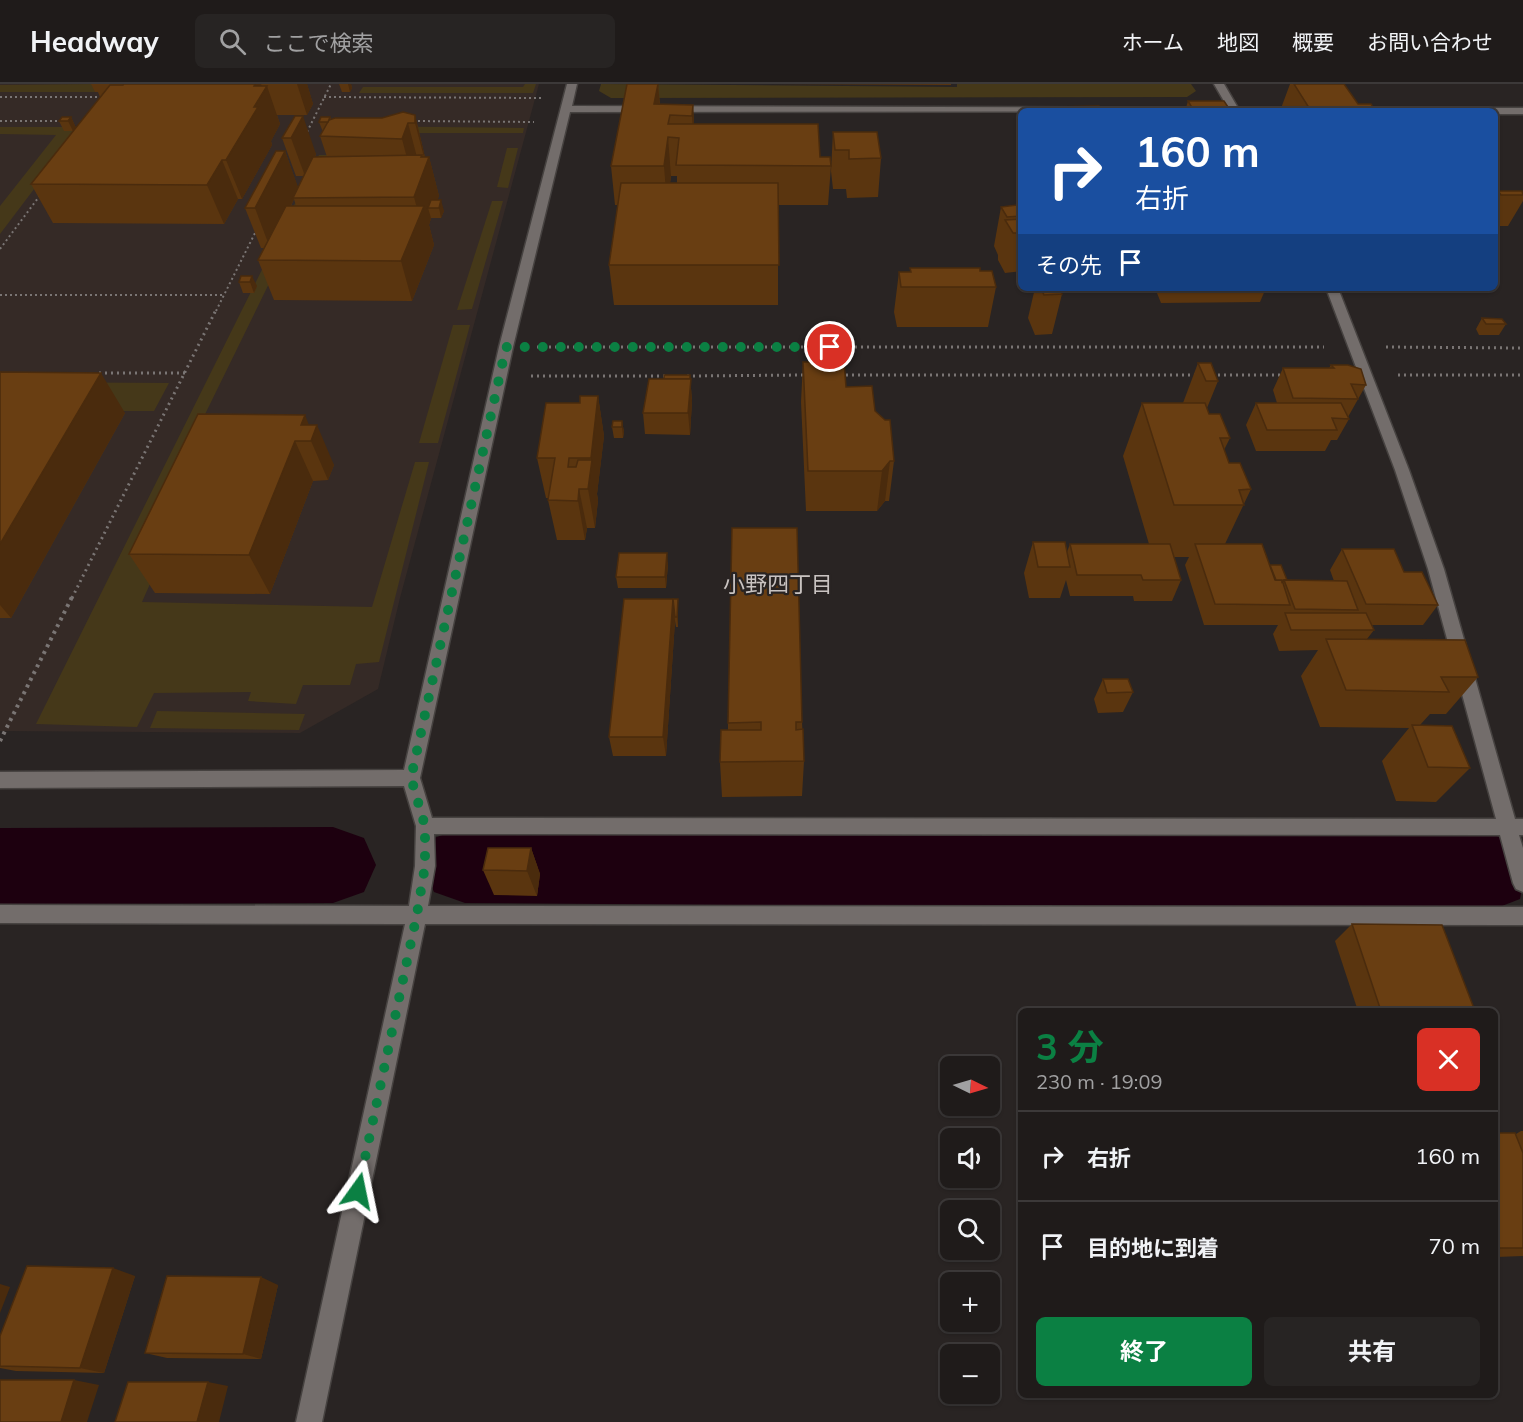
<!DOCTYPE html>
<html lang="ja">
<meta charset="utf-8">
<style>
:root{--surface:#1f1b1a;--page:#272423;--text:#f1f3f6;--muted:#a1a1a2;--line:#3c3939;--accent:#0b8043}
body{margin:0;font-family:Mulish,"Noto Sans JP",sans-serif;background:var(--page);color:var(--text);height:100vh;display:flex;flex-direction:column;font-size:22px;white-space:nowrap}
*{box-sizing:border-box;margin:0}
p{font-size:20px;color:var(--muted)}
.icon{flex:none;width:33px;height:33px;fill:none;stroke:currentColor;stroke-width:2;stroke-linecap:round;stroke-linejoin:round}
.map{position:relative;flex:1;overflow:hidden}
.drawer{position:absolute;left:1018px;top:924px;width:480px;height:390px;display:flex;flex-direction:column;background:var(--surface);border-radius:9px;box-shadow:0 2px 4px #0004,0 0 0 2px var(--line)}
.drawer>*{flex:none}
.hud{position:absolute;left:1018px;top:24px;width:480px;height:183px;border-radius:9px;box-shadow:0 2px 4px #0004,0 0 0 2px var(--line);background:#1a4fa0;color:#fff;overflow:hidden}
.needle{width:39px;rotate:95deg}
.buttons{position:absolute;left:940px;top:972px;display:grid;gap:12px}
.buttons a{display:grid;place-items:center;width:60px;height:60px;border-radius:9px;background:var(--surface);box-shadow:0 2px 4px #0004,0 0 0 2px var(--line);font-size:30px}
.pin{position:absolute;display:grid;place-items:center;width:51px;height:51px;color:#fff;margin:-26px;border:3px solid #fff;border-radius:50%;box-shadow:0 2px 6px #0007}
.me{position:absolute;width:66px;margin:-33px;rotate:12deg;stroke-linejoin:round;filter:drop-shadow(0 0 4px #0008)}
.turn{display:flex;align-items:center;gap:21px;height:126px;padding:0 18px;font-size:27px}
.turn .icon{width:78px;height:78px;stroke-width:2.5}
.turn b{display:block;font-size:42px;line-height:51px}
.then{display:flex;align-items:center;height:57px;padding:0 18px;background:#0003;gap:12px;font-size:22px}
.round{display:grid;place-items:center;flex:none;width:63px;height:63px;border-radius:9px;background:var(--page)}
.summary{display:flex;align-items:center;justify-content:space-between;height:102px;padding:0 18px}
h1{font-size:36px;font-weight:700;line-height:45px;color:var(--accent)}
.cta{display:flex;gap:12px;margin-top:auto;padding:12px 18px}
.cta a{flex:1;height:69px;border-radius:9px;background:var(--accent);color:#fff;font-size:24px;font-weight:700;line-height:69px;text-align:center}
.cta a+a{background:var(--page);color:var(--text)}
ul{padding:0;list-style:none}
li{display:flex;align-items:center;gap:18px;height:90px;padding:0 18px;border-top:2px solid var(--line)}
li div{flex:1}
li b{display:block;font-size:22px}
li em{font-style:normal}
header{display:flex;align-items:center;gap:36px;box-sizing:border-box;height:84px;padding:0 30px;background:var(--surface);border-bottom:2px solid var(--line)}
header strong{font-size:28px}
nav{display:flex;gap:33px;margin-inline-start:auto;font-size:21px}
.search{width:420px;height:54px;background:var(--page);display:flex;align-items:center;gap:15px;box-sizing:border-box;padding:0 21px;border-radius:9px;color:var(--muted);font-size:22px}
.map>svg:first-child{display:block}
.built{fill:#352a26}
.green{fill:#453819}
.lines{fill:none;stroke-linecap:round;stroke-linejoin:round}
.river{fill:#1d000f;fill-rule:evenodd}
.minor-casing{stroke:#464240;stroke-width:3}
.path-far2{stroke:#7a7574;stroke-width:2;stroke-dasharray:2 3;stroke-linecap:butt}
.path-far1{stroke:#7a7574;stroke-width:3;stroke-dasharray:2 4;stroke-linecap:butt}
.path{stroke:#7a7574;stroke-width:4;stroke-dasharray:3 4.5;stroke-linecap:butt}
.minor{fill:#736d6b;fill-rule:evenodd}
.wall{fill:#5a350f;fill-rule:evenodd}
.shaded-wall{fill:#4a2b0d}
.building{fill:#693e12;stroke:#4a2b0d;stroke-width:1.5}
.route{stroke:#0b8043;stroke-width:10;stroke-dasharray:0 18}
.labels{text-anchor:middle;stroke-width:4.5;stroke-linejoin:round;paint-order:stroke}
.neighbourhood-label{font-size:22px;fill:#c9c3c1;stroke:#292423}
</style>
<header>
<strong>Headway</strong>
<div class="search"><svg class="icon" aria-label="search" viewBox="0 0 24 24"><circle cx="10" cy="10" r="6"/><path d="M15 15l6 6"/></svg>ここで検索</div>
<nav><a>ホーム</a><a>地図</a><a>概要</a><a>お問い合わせ</a></nav>
</header>
<div class="map">
<svg width="1523" height="1338" viewBox="0 0 1523 1338">
<rect width="100%" height="100%" fill="#292423"/>
<!-- built -->
<polygon class="built" points="0,0 539,0 400,514 378,605 300,649 0,647"/>
<!-- green -->
<g class="green">
<polygon points="96,0 106,8 0,8 0,1"/>
<polygon points="525,0 536,0 533,9 359,9 363,3 523,3"/>
<polygon points="601,0 957,3 957,0 1191,0 1196,7 1187,13 630,14 611,14 599,7"/>
<polygon points="342,42 524,44 523,49 338,49"/>
<polygon points="0,43 81,43 0,150 0,122 56,51 0,50"/>
<polygon points="507,64 518,64 508,104 497,103"/>
<polygon points="319,71 332,71 187,367 208,368 142,518 372,523 415,378 429,378 379,578 356,580 350,601 303,601 296,620 248,617 251,608 154,609 137,643 36,640"/>
<polygon points="492,117 503,117 472,225 457,226"/>
<polygon points="453,241 470,241 438,359 419,359"/>
<polygon points="0,298 169,299 154,327 0,327"/>
<polygon points="157,627 305,630 299,646 150,644"/>
<polygon points="0,753 339,754 326,812 0,812"/>
</g>
<g class="lines">
<!-- river -->
<g class="river">
<polygon points="333,743 364,754 376,781 364,808 333,819 0,820 0,744"/>
<path d="M465,743L1489,749L1520,761C1523,774 1523,802 1520,815L1489,827L465,819L434,808L422,781L434,754Z"/>
</g>
<defs>
<g id="minor">
<polygon points="567,0 577,0 572,22 1228,24 1214,0 1224,0 1238,24 1303,24 1308,27 570,28 513,263 420,694 432,734 1496,735 1428,485 1395,386 1326,204 1338,204 1409,386 1444,485 1515,735 1523,735 1523,751 1519,751 1523,764 1523,808 1516,805 1513,799 1500,751 434,750 435,782 428,822 1523,823 1523,841 425,840 322,1338 296,1338 405,840 0,839 0,821 409,822 415,782 416,742 404,702 0,704 0,688 404,686 499,263"/>
<polygon points="1352,24 1523,24 1523,30 1496,30 1496,27 1347,27"/>
</g>
</defs>
<!-- minor casing -->
<use href="#minor" class="minor-casing"/>
<!-- path-far2 -->
<g class="path-far2">
<polyline points="0,13 105,13"/>
<polyline points="324,13 541,14"/>
<polyline points="0,37 62,37"/>
<polyline points="413,37 534,38"/>
<polyline points="307,48 331,0"/>
<polyline points="0,165 41,110"/>
<polyline points="0,211 224,211"/>
<polyline points="216,227 257,145"/>
</g>
<!-- path-far1 -->
<g class="path-far1">
<polyline points="537,263 1324,263"/>
<polyline points="1386,263 1523,264"/>
<polyline points="99,289 185,289"/>
<polyline points="840,291 1198,291"/>
<polyline points="1212,291 1285,291"/>
<polyline points="1398,291 1523,291"/>
<polyline points="531,292 667,292"/>
<polyline points="687,292 805,291"/>
<polyline points="72,514 216,226"/>
</g>
<!-- path -->
<polyline class="path" points="0,657 72,513"/>
<!-- minor -->
<use href="#minor" class="minor"/>
</g>
<!-- wall -->
<g class="wall">
<polygon points="91,0 307,0 313,20 307,31 277,31 280,40 271,57 272,61 242,115 238,115 224,140 53,139 31,100 73,47 64,47 59,37 71,33 76,44 100,13 98,8 95,8"/>
<polygon points="339,0 351,0 352,4 350,8 342,8"/>
<path d="M627,0H658L660,20L693,21L694,40L820,73L831,82L828,121H778V221H614L609,181L618,121H615L611,82ZM671,92H677V99H670Z"/>
<polygon points="771,0 951,0 951,1"/>
<polygon points="1290,0 1344,0 1358,20 1375,27 1280,27"/>
<polygon points="1188,17 1230,26 1229,27 1185,27"/>
<path d="M415,31L424,69L425,73H429L439,112L437,116L444,127L441,134H431L429,141L434,161L412,217L274,216L258,176L264,164H261L245,124L285,67L298,104L304,92H296L282,54L295,32L316,70L315,73H327L320,52L323,48L319,38L330,33L331,35L382,34ZM294,115L296,122H291Z"/>
<polygon points="833,48 881,74 878,113 847,114 846,105 833,105 831,87"/>
<polygon points="1498,107 1523,108 1523,117 1508,142 1496,142 1496,111"/>
<polygon points="1001,123 1022,128 1022,187 1005,189 998,176 998,171 994,162"/>
<polygon points="910,184 980,187 996,203 988,243 897,243 894,228 899,188 910,188"/>
<polygon points="241,192 257,202 254,209 243,209 239,198"/>
<polygon points="1035,204 1060,204 1062,210 1052,250 1035,251 1028,234"/>
<polygon points="1155,204 1266,204 1260,218 1161,219"/>
<polygon points="1482,234 1506,240 1499,251 1479,251 1476,245"/>
<polygon points="803,278 846,303 885,336 894,377 889,417 885,417 877,427 806,427 801,318"/>
<polygon points="1198,279 1218,297 1207,324 1209,330 1230,354 1224,366 1229,379 1251,405 1225,460 1270,481 1287,496 1334,497 1330,486 1342,465 1404,488 1438,521 1423,541 1372,541 1374,546 1367,555 1478,593 1446,630 1430,630 1420,641 1470,684 1436,718 1396,717 1382,677 1409,644 1320,643 1301,592 1318,566 1279,567 1273,550 1278,541 1204,541 1185,481 1189,473 1174,473 1181,496 1172,517 1134,517 1133,512 1070,512 1066,496 1060,514 1029,514 1024,489 1033,458 1067,468 1070,460 1149,460 1123,372 1142,319 1183,319"/>
<polygon points="1331,281 1366,301 1348,333 1349,335 1337,356 1331,356 1325,367 1256,367 1246,341 1256,319 1277,319 1273,306 1283,284 1329,284"/>
<polygon points="0,288 125,329 11,534 0,534"/>
<polygon points="690,291 692,317 690,351 645,350 643,329 664,295"/>
<polygon points="598,312 604,352 597,410 598,416 595,444 587,444 585,456 557,456 548,416 549,414 546,414 537,374 580,319"/>
<polygon points="622,337 624,348 623,354 614,354 612,343"/>
<polygon points="309,341 334,381 328,396 313,397 270,510 155,509 129,470"/>
<polygon points="668,480 666,504 618,504 616,493"/>
<polygon points="678,525 678,543 676,543 675,537 666,672 613,672 609,653"/>
<polygon points="1103,595 1133,608 1123,628 1098,629 1094,615"/>
<polygon points="802,638 804,677 802,712 722,713 720,678 728,646 728,639"/>
<polygon points="531,764 540,790 537,812 494,811 483,786"/>
<polygon points="1352,840 1475,927 1358,927 1335,857"/>
<polygon points="1521,1047 1523,1047 1523,1172 1496,1173 1496,1049 1516,1050"/>
<polygon points="135,1192 104,1289 16,1287 0,1284 0,1252"/>
<polygon points="278,1201 261,1275 167,1274 145,1269"/>
</g>
<!-- shaded-wall -->
<g class="shaded-wall">
<polygon points="255,0 261,0 264,7 267,2 280,40 271,57 272,61 242,115 226,76 254,23 254,2"/>
<polygon points="297,0 307,0 313,20 307,31"/>
<polygon points="348,0 351,0 352,4 350,8"/>
<polygon points="658,0 661,34 654,20"/>
<polygon points="693,21 695,59 694,70 692,32"/>
<polygon points="415,31 424,69 425,77 415,39"/>
<polygon points="303,32 316,70 305,92 291,54"/>
<polygon points="71,33 76,44 73,47 68,37"/>
<polygon points="408,39 418,77 412,93 402,55"/>
<polygon points="668,53 671,92 667,121 664,82"/>
<polygon points="285,67 299,106 293,114 294,115 270,164 255,124"/>
<polygon points="422,71 425,84 429,73 439,112 435,124 428,124 431,134 429,141 434,161 412,217 401,177 419,132 414,113"/>
<polygon points="222,76 238,115 224,140 207,101"/>
<polygon points="441,116 444,127 441,134 439,124"/>
<polygon points="252,192 257,202 254,209 250,198"/>
<polygon points="101,289 125,329 11,534 0,521 0,460"/>
<polygon points="690,291 692,317 690,351 688,329"/>
<polygon points="598,312 604,352 597,410 598,416 595,444 588,405 591,380 591,374"/>
<polygon points="305,331 313,351 317,341 334,381 328,396 311,357 301,341"/>
<polygon points="622,337 624,348 623,354 622,343"/>
<polygon points="295,357 313,397 270,510 249,471"/>
<polygon points="890,377 885,417 877,427 882,387"/>
<polygon points="579,405 587,444 585,456 578,417"/>
<polygon points="667,469 668,480 666,504 665,493"/>
<polygon points="673,515 675,537 666,672 663,653"/>
<polygon points="678,515 678,543 677,533"/>
<polygon points="531,764 540,790 537,812 527,787"/>
<polygon points="113,1184 135,1192 104,1289 80,1284"/>
<polygon points="261,1193 278,1201 261,1275 243,1270"/>
<polygon points="0,1200 10,1203 0,1229"/>
<polygon points="74,1296 99,1301 87,1338 61,1338"/>
<polygon points="208,1298 228,1302 219,1338 197,1338"/>
</g>
<!-- building -->
<g class="building">
<polygon points="124,0 255,0 254,2 267,2 254,23 258,23 226,76 222,76 207,101 31,100 110,1 123,1"/>
<polygon points="627,0 658,0 654,20 693,21 692,32 670,31 668,40 818,40 820,73 830,73 831,82 676,81 679,54 668,53 664,82 611,82"/>
<polygon points="1294,0 1344,0 1358,20 1371,20 1375,27 1311,27"/>
<polygon points="1188,17 1224,17 1230,26 1226,26 1226,27 1194,27"/>
<polygon points="1099,22 1101,27 1057,27 1056,23"/>
<polygon points="403,28 415,31 415,39 408,39 402,55 320,52 329,36 335,34 382,34"/>
<polygon points="295,32 303,32 291,54 282,54"/>
<polygon points="62,33 71,33 68,37 59,37"/>
<polygon points="321,33 330,33 328,38 319,38"/>
<polygon points="833,48 877,48 881,74 849,75 849,66 835,66"/>
<polygon points="276,67 285,67 255,124 245,124"/>
<polygon points="422,71 421,73 429,73 414,113 293,114 313,73"/>
<polygon points="621,99 778,99 779,181 609,181"/>
<polygon points="1498,107 1522,107 1523,111 1501,111"/>
<polygon points="431,116 441,116 439,124 428,124"/>
<polygon points="1017,121 1022,128 1022,132 1007,133 1001,123"/>
<polygon points="286,122 424,122 401,177 258,176"/>
<polygon points="1022,135 1022,149 1013,149 1005,136"/>
<polygon points="910,184 980,184 980,187 992,187 996,203 901,203 899,188 911,188"/>
<polygon points="241,192 252,192 250,198 239,198"/>
<polygon points="1041,204 1060,204 1062,210 1044,211"/>
<polygon points="1482,234 1502,235 1506,240 1486,240"/>
<polygon points="803,278 844,278 846,303 872,302 875,327 885,336 890,336 894,377 890,377 882,387 808,387"/>
<polygon points="1198,279 1211,279 1218,297 1206,297"/>
<polygon points="1331,281 1348,281 1361,285 1366,301 1351,300 1358,315 1293,314 1283,284 1334,284"/>
<polygon points="0,288 101,289 0,460"/>
<rect x="664" y="291" width="26" height="4"/>
<polygon points="649,295 691,295 688,329 643,329"/>
<polygon points="580,312 598,312 591,374 569,374 568,383 576,383 578,376 592,376 588,405 579,405 578,417 548,416 555,374 537,374 546,319 580,319"/>
<polygon points="1142,319 1205,319 1209,330 1220,330 1230,354 1220,354 1229,379 1240,379 1251,405 1239,406 1244,421 1174,421"/>
<polygon points="1256,319 1341,319 1349,335 1332,334 1337,346 1267,346"/>
<polygon points="198,330 305,331 301,341 317,341 311,357 295,357 249,471 129,470"/>
<polygon points="613,337 622,337 622,343 612,343"/>
<polygon points="732,444 797,444 802,638 796,638 796,646 803,645 804,677 720,678 721,646 761,646 761,638 728,639"/>
<polygon points="1033,458 1065,458 1070,483 1038,483"/>
<polygon points="1070,460 1170,460 1181,496 1143,496 1141,491 1077,491"/>
<polygon points="1195,460 1262,460 1275,496 1282,496 1290,521 1215,520"/>
<polygon points="1342,465 1394,465 1404,488 1422,488 1438,521 1366,520"/>
<polygon points="619,469 667,469 665,493 616,493"/>
<polygon points="1270,481 1281,481 1287,496 1284,496 1282,498 1282,496 1276,496"/>
<polygon points="1284,496 1347,497 1358,526 1295,525"/>
<polygon points="624,515 673,515 663,653 609,653"/>
<polygon points="673,515 678,515 677,533 675,533"/>
<polygon points="1285,529 1366,529 1374,546 1291,546"/>
<polygon points="1326,555 1465,556 1478,593 1441,593 1449,608 1346,606"/>
<polygon points="1103,595 1128,595 1133,608 1107,609"/>
<polygon points="1412,641 1452,642 1470,684 1428,683"/>
<polygon points="488,764 531,764 527,787 483,786"/>
<polygon points="1352,840 1442,841 1475,927 1381,927"/>
<polygon points="1496,1049 1515,1049 1523,1069 1523,1164 1496,1164"/>
<polygon points="27,1182 113,1184 80,1284 0,1282 0,1252"/>
<polygon points="167,1192 261,1193 243,1270 145,1269"/>
<polygon points="0,1296 74,1296 61,1338 0,1338"/>
<polygon points="128,1298 208,1298 197,1338 115,1338"/>
</g>
<g class="lines">
<!-- route -->
<polyline class="route" points="358,1107 417,830 425,782 425,742 411,694 506,263 830,263"/>
</g>
<g class="labels">
<!-- neighbourhood labels -->
<g class="neighbourhood-label">
<text x="778" y="508">小野四丁目</text>
</g>
</g>
</svg>
<div class="buttons">
<a><svg class="needle" viewBox="-14 -14 28 28"><path d="M0-13l5 13h-10z" fill="#e53935"/><path d="M0 13l5-13h-10z" fill="#a1a1a2"/></svg></a>
<a><svg class="icon" aria-label="sound" viewBox="0 0 24 24"><path d="M4 9h4l5-4v14l-5-4H4zM17 9q2 3 0 6"/></svg></a>
<a><svg class="icon" aria-label="search" viewBox="0 0 24 24"><circle cx="10" cy="10" r="6"/><path d="M15 15l6 6"/></svg></a>
<a>+</a>
<a>−</a>
</div>
<div class="pin" style="left:830px;top:263px;background:#d93025"><svg class="icon" aria-label="arrive" viewBox="0 0 24 24"><path d="M6 21V4h12l-3 4 3 4H6"/></svg></div>
<svg class="me" style="left:358px;top:1107px" viewBox="-20 -20 40 40"><path d="M0-17L14 15 0 8-14 15z" fill="#0b8043" stroke="#fff" stroke-width="4"/></svg>
<div class="hud">
<div class="turn"><svg class="icon" aria-label="right" viewBox="0 0 24 24"><path d="M7 20v-9h11M14 6l5 5-5 5"/></svg><div><b>160 m</b>右折</div></div>
<div class="then">その先<svg class="icon" aria-label="arrive" viewBox="0 0 24 24"><path d="M6 21V4h12l-3 4 3 4H6"/></svg></div>
</div>
<section class="drawer">
<div class="summary"><div><h1>3 分</h1><p>230 m · 19:09</p></div><a class="round" style="background:#d93025;color:#fff"><svg class="icon" aria-label="close" viewBox="0 0 24 24"><path d="M6 6l12 12M18 6L6 18"/></svg></a></div>
<ul>
<li><svg class="icon" aria-label="right" viewBox="0 0 24 24"><path d="M7 20v-9h11M14 6l5 5-5 5"/></svg><div><b>右折</b></div><em>160 m</em></li>
<li><svg class="icon" aria-label="arrive" viewBox="0 0 24 24"><path d="M6 21V4h12l-3 4 3 4H6"/></svg><div><b>目的地に到着</b></div><em>70 m</em></li>
</ul>
<div class="cta"><a>終了</a><a>共有</a></div>
</section>
</div>
